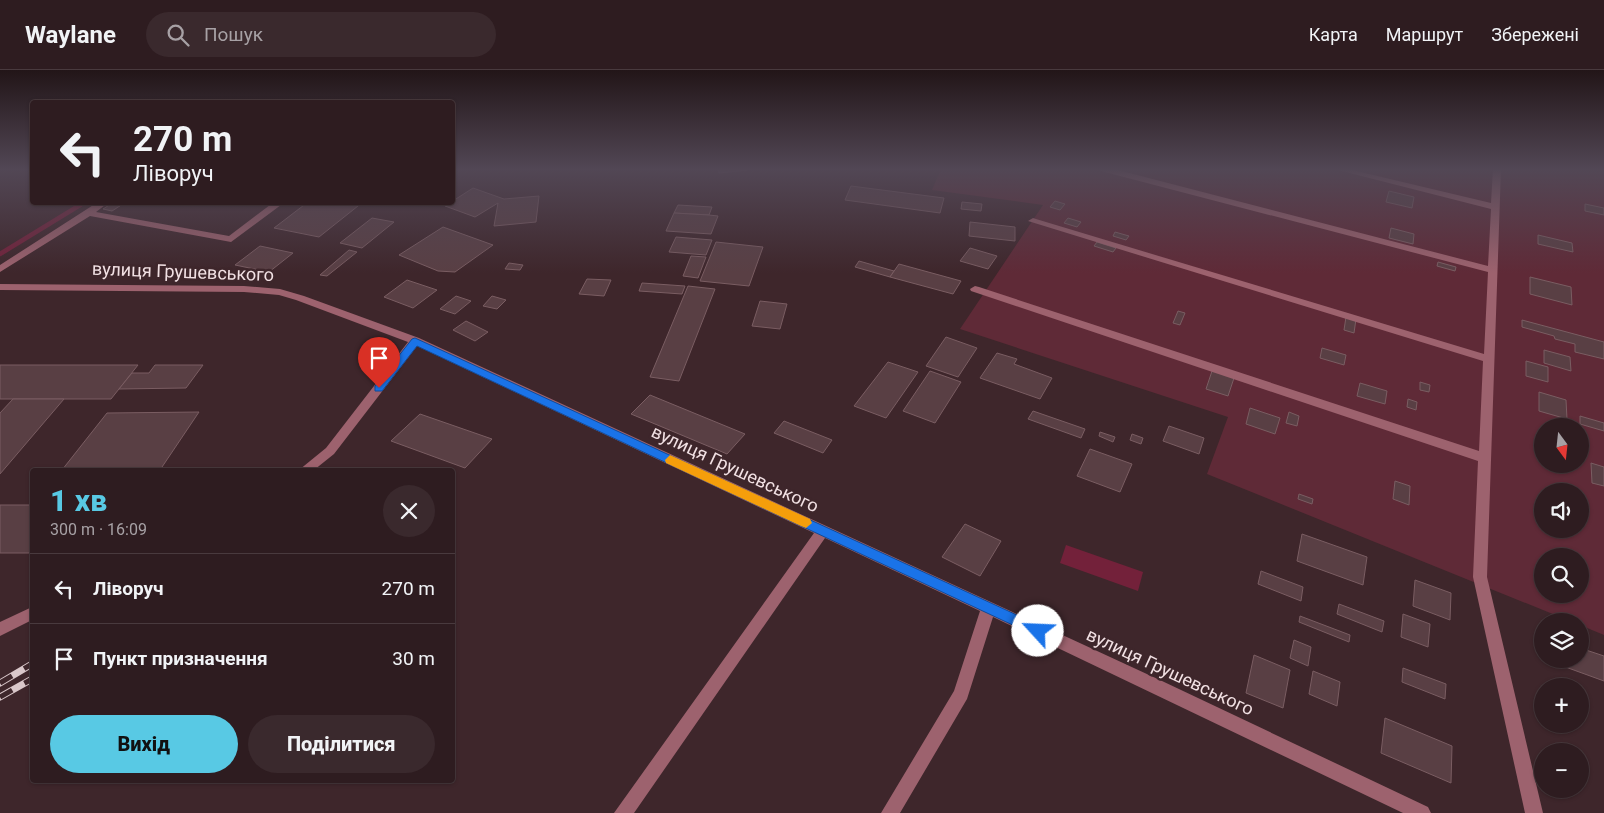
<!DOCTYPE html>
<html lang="uk">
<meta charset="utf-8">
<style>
:root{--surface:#2e1c20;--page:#3a292d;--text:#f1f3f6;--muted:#a7a1a5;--line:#493a3e;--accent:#58c9e4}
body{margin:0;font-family:Roboto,sans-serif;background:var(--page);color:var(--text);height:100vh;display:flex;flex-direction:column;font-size:19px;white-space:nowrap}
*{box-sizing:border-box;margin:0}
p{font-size:16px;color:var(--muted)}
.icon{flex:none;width:28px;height:28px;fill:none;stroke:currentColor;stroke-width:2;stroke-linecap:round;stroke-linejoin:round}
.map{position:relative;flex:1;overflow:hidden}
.drawer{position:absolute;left:30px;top:398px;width:425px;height:315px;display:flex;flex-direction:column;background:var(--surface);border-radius:5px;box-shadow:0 1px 4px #0004,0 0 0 1px var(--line)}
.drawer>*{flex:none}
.banner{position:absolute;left:30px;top:30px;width:425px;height:105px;border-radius:5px;box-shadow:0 1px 4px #0004,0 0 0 1px var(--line);background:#2e1c20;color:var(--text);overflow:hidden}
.needle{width:32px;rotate:165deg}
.tools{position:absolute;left:1534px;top:348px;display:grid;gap:10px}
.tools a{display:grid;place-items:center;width:55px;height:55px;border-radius:50%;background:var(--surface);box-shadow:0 1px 4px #0004,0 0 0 1px var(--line);font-size:25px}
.pin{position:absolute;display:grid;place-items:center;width:42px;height:42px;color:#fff;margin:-51px -21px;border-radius:50% 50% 50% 0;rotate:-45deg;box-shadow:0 0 5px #0007}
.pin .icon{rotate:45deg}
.me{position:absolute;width:55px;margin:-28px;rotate:295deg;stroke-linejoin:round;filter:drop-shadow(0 0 4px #0008)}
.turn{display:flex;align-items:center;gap:18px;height:105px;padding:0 20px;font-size:22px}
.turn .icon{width:65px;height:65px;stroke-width:2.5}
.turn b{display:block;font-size:35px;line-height:42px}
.round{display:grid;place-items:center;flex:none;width:52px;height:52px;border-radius:26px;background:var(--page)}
.headline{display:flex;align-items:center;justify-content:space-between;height:85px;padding:0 20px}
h1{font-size:30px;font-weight:800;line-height:38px;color:var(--accent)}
.cta{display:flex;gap:10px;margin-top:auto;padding:10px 20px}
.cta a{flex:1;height:58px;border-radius:30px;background:var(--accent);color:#111;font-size:20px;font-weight:800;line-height:58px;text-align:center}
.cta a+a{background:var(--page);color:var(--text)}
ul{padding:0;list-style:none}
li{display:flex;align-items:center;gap:15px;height:70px;padding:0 20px;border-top:1px solid var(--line)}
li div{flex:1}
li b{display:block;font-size:19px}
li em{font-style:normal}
header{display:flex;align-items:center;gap:30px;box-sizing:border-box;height:70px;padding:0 25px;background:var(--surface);border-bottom:1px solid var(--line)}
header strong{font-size:24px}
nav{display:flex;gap:28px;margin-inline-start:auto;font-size:18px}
.search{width:350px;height:45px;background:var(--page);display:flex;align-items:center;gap:12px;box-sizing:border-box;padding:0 18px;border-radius:28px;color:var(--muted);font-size:19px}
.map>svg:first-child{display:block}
.green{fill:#5f2a37;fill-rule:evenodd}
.water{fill:#73213a}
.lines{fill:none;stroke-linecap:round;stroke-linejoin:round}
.stream{stroke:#73213a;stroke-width:4.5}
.building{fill:#593f44;stroke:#7a5d62}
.minor{fill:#9d626e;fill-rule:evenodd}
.rail-casing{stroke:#d9c7ca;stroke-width:7}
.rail{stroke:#3e262b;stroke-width:5;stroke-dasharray:14;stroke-linecap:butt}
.route{fill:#1a73e8;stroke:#114b97}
.slow{fill:#f59e0b}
.labels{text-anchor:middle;stroke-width:5;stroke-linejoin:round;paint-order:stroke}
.street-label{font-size:18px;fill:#f2e1e4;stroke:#3e262b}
</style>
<header>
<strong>Waylane</strong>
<div class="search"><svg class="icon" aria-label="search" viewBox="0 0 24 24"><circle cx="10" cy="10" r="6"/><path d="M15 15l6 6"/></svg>Пошук</div>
<nav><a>Карта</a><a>Маршрут</a><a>Збережені</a></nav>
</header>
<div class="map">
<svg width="1604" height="743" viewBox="0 0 1604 743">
<rect width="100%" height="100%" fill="#3e262b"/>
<!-- green -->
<path class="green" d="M941,99H1604V565L1580,555V551H1570L1207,404L1228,347L960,259L1043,135L932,120ZM1542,356H1580V394H1542ZM1542,421H1580V459H1542ZM1542,486H1580V524H1542Z"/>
<!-- water -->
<polygon class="water" points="1066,475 1143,502 1138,521 1060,493"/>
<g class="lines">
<!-- stream -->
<polyline class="stream" points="0,184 85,132"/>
</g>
<!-- building -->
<g class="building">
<polygon points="718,99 747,99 748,100 719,103"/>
<polygon points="851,116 944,128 940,143 845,130"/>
<polygon points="473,118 504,129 539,126 536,152 494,156 498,133 475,147 445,136"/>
<polygon points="1389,121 1414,127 1412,138 1386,132"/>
<polygon points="1055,131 1065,134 1060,140 1050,137"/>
<polygon points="114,132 126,132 112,141 103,139"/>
<polygon points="308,132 363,132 319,167 274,158"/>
<polygon points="962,132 982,134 981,141 961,139"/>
<polygon points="1585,134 1604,138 1604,145 1585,141"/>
<polygon points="678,135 712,137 709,145 674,143"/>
<polygon points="674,143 709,145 718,146 711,164 666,161"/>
<polygon points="372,148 394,152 362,178 340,173"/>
<polygon points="1068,148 1081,152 1077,157 1064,153"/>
<polygon points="970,152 1015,157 1015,171 969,166"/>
<polygon points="443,157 493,175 455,202 438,201 399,185"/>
<polygon points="1391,158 1414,164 1413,174 1389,168"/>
<polygon points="1115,162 1129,166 1126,170 1113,166"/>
<polygon points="1538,165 1572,173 1573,182 1538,174"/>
<polygon points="676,167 712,170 706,185 669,182"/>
<polygon points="716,172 763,177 749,216 700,211"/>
<polygon points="1097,172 1116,178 1113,182 1094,176"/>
<polygon points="260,176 293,183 269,202 235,195"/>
<polygon points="970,178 997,186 988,199 960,191"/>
<polygon points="349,180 357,182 327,206 320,205"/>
<polygon points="691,186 706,187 698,208 683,206"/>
<polygon points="859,191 894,201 890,207 855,197"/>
<polygon points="1438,192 1456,197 1455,201 1437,196"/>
<polygon points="509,193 523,195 520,200 505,199"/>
<polygon points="899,194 961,211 953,224 890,207"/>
<polygon points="1530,207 1571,217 1572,235 1530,224"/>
<polygon points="587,209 611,210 604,226 579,224"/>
<polygon points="407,210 437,220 413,238 384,227"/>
<polygon points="642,213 685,216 682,224 639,221"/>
<polygon points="688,216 715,219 679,311 650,307"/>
<polygon points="456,226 471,231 455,244 440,239"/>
<polygon points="492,226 506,230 497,239 483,236"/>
<polygon points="760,231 787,234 780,259 752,256"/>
<polygon points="1178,241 1185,243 1180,255 1173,253"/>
<polygon points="1346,247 1356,249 1354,263 1344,260"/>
<polygon points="1522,250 1604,272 1604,289 1575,282 1575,274 1555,269 1554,266 1522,257"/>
<polygon points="466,251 488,262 475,271 453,260"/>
<polygon points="946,267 977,278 958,307 926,296"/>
<polygon points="1322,278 1346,285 1344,295 1320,288"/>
<polygon points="1544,280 1570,287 1571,301 1544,293"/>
<polygon points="997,283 1017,289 1014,294 1052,308 1040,329 980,308"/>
<polygon points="1526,291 1548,297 1548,312 1526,306"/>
<polygon points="888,292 918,302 886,348 854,336"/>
<polygon points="0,295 138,295 111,329 0,329"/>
<polygon points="155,295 203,295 186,318 119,319 132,303 149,303"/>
<polygon points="1213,298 1235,305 1228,326 1206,319"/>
<polygon points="930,301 961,312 935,353 903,341"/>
<polygon points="1420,312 1430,315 1429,322 1420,320"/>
<polygon points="1360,313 1387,321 1385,334 1357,326"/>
<polygon points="1539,322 1566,330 1567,349 1539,341"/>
<polygon points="650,325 745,364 727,384 631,344"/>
<polygon points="13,329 64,329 0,404 0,343"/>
<polygon points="1408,329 1417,332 1416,340 1407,337"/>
<polygon points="1250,338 1280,348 1275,364 1246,354"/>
<polygon points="1033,341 1085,359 1081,368 1028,349"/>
<polygon points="199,342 160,400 62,400 107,343"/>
<polygon points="1289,342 1299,346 1297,356 1286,353"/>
<polygon points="420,344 492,369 465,398 391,371"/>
<polygon points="1580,346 1604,353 1604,361 1580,354"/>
<polygon points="784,351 832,370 823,383 774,363"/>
<polygon points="1169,356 1204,368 1199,384 1163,371"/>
<polygon points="1100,362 1115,367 1113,372 1099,366"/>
<polygon points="1132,364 1143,368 1141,374 1130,370"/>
<polygon points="1090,379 1132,394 1120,422 1077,406"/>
<polygon points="1591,393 1604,397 1604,416 1592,413"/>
<polygon points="1395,411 1410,416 1409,435 1393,429"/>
<polygon points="1299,424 1313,429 1312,434 1298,429"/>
<polygon points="0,435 32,435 32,478 29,483 0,483"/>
<polygon points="965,454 1001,471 980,506 942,487"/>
<polygon points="1302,464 1367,487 1363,515 1297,491"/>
<polygon points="1261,501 1303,517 1301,531 1258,514"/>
<polygon points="1415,510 1451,523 1450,550 1413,536"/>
<polygon points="1339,534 1384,551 1382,562 1337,544"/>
<polygon points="1403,544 1430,554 1428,577 1401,567"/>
<polygon points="1300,546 1350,565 1349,572 1299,552"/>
<polygon points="1294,570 1311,577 1308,596 1290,588"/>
<polygon points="1580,578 1604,586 1604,611 1549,591 1549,589 1580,589"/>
<polygon points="1254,585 1290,600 1283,638 1246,623"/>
<polygon points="1403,598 1446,614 1445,629 1402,612"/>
<polygon points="1313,601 1340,612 1337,636 1309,624"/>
<polygon points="1385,648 1452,676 1451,713 1381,683"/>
</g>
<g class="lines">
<!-- minor -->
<g class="minor">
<polygon points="1100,99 1114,99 1488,196 1491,139 1334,99 1348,99 1491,133 1493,99 1501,99 1487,507 1543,743 1525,743 1473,507 1478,391 971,221 970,219 975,216 979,217 1479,381 1483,291 1028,151 1033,148 1036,149 1484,284 1488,202 1101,101"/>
<polygon points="98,132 109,132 96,142 229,166 274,132 285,132 231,172 90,146 0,202 0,195"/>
<polygon points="0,214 244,216 280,219 304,226 419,268 1162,611 1428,737 1431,743 1403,743 993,547 967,629 900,743 881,743 954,621 980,541 825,468 634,743 614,743 814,463 417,276 334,384 314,400 299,400 326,378 408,272 296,230 279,225 244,222 0,220"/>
<polygon points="32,537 32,550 0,566 0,552"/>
</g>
<defs>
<g id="rail">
<polyline points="0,613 32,594"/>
<polyline points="0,627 32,609"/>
</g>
</defs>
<!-- rail casing -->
<use href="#rail" class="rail-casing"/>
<!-- rail -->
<use href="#rail" class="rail"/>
</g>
<!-- sky -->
<linearGradient id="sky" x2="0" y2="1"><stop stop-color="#221518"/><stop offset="0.49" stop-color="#524755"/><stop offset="1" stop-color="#524755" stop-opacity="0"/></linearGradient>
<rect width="1604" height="203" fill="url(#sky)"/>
<!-- route -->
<polygon class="route" points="415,268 1043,557 1045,561 1043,565 1038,567 1034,565 417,276 382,321 375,321 375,316 412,269"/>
<!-- slow -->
<polygon class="slow" points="670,385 810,449 812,453 806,458 801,456 666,393 665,390"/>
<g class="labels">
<!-- street labels -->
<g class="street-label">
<text transform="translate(183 202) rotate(2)" y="6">вулиця Грушевського</text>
<text transform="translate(735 399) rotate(25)" y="6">вулиця Грушевського</text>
<text transform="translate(1170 602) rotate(25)" y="6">вулиця Грушевського</text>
</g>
</g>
</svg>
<div class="tools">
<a><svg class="needle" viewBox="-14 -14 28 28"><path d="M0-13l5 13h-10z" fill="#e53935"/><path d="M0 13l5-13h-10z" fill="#a7a1a5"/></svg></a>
<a><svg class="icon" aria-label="sound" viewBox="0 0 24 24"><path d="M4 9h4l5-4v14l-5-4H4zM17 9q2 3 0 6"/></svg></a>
<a><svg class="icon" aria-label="search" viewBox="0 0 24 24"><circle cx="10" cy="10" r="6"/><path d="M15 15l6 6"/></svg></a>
<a><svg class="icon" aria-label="layers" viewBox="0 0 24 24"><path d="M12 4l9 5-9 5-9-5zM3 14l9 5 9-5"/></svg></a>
<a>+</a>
<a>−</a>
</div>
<div class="pin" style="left:379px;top:318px;background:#d93025"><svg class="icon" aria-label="arrive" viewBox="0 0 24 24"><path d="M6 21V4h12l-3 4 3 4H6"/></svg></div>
<svg class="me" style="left:1038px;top:561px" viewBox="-20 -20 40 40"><circle r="19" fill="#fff"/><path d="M0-13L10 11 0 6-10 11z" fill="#1a73e8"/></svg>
<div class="banner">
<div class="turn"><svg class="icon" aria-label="left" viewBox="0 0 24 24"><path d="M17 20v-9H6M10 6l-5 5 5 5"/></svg><div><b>270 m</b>Ліворуч</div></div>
</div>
<section class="drawer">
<div class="headline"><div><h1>1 хв</h1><p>300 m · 16:09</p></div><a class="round"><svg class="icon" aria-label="close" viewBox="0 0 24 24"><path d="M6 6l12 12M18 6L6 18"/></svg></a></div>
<ul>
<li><svg class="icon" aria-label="left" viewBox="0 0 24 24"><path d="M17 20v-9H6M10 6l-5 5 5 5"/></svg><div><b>Ліворуч</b></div><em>270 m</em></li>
<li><svg class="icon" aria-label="arrive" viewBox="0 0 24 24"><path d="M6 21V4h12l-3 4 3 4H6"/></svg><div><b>Пункт призначення</b></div><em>30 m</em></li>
</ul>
<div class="cta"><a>Вихід</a><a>Поділитися</a></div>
</section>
</div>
